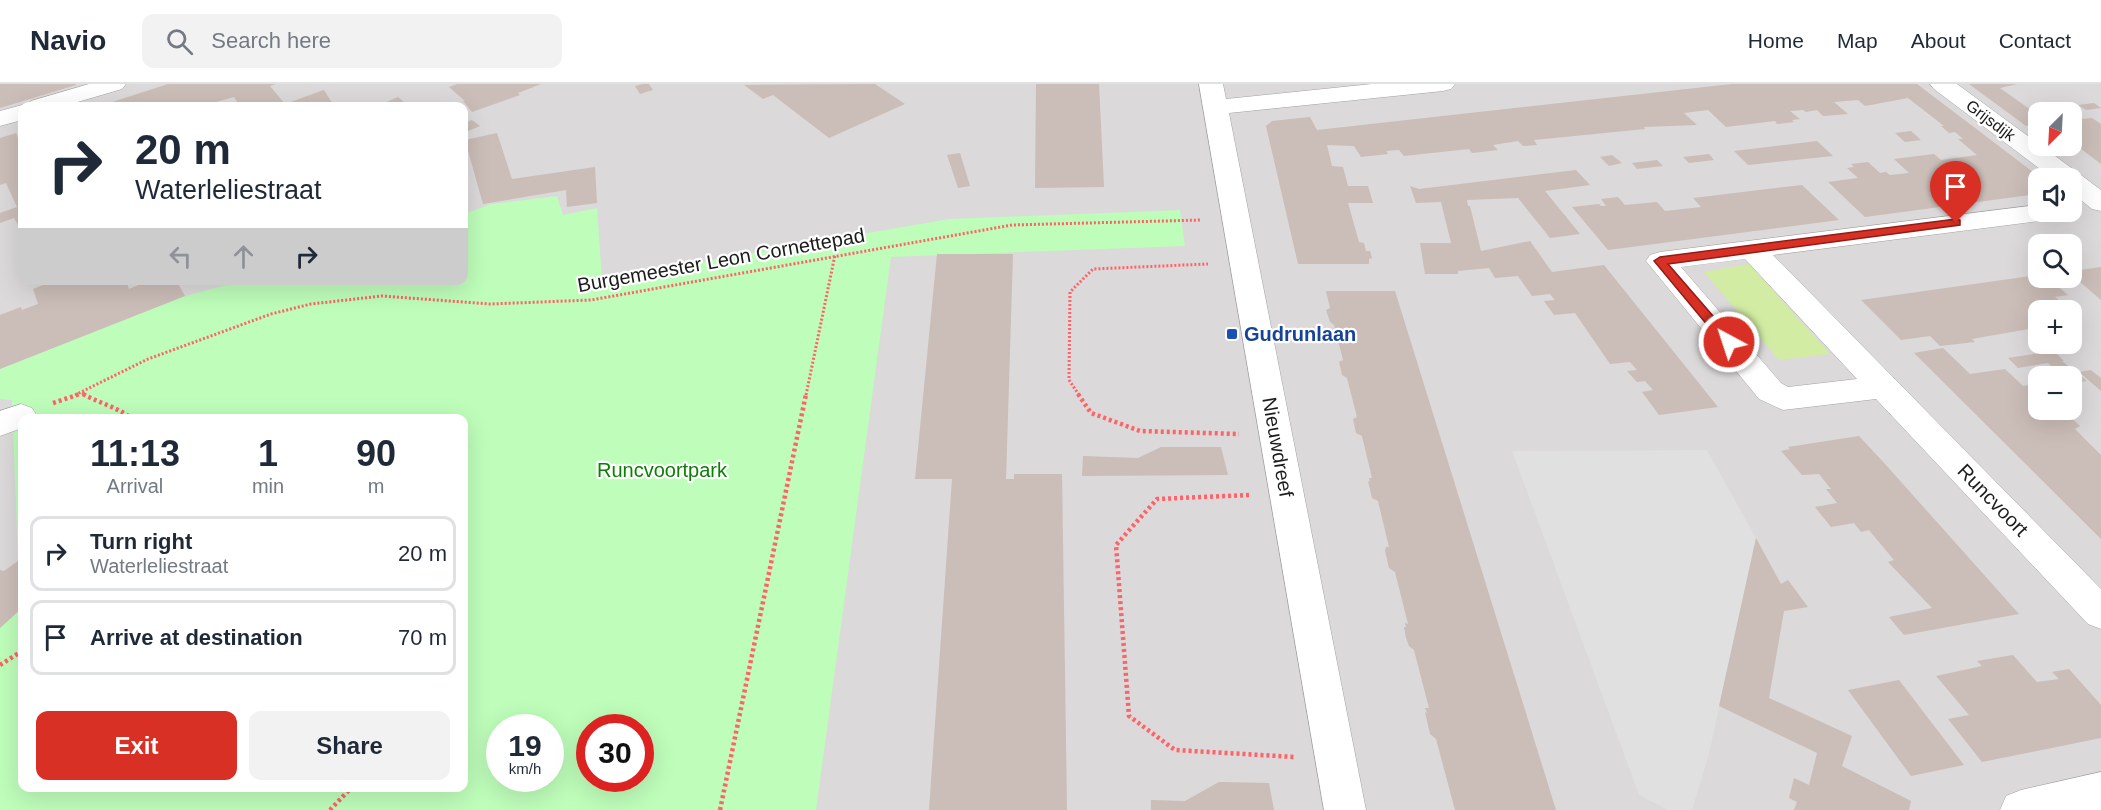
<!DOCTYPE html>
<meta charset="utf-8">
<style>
:root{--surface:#fff;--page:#f2f2f3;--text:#1f2937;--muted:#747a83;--line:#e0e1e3;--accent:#d93025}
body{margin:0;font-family:Arial,sans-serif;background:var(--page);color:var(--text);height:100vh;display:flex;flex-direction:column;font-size:22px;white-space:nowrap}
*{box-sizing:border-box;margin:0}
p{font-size:20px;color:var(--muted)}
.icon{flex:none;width:33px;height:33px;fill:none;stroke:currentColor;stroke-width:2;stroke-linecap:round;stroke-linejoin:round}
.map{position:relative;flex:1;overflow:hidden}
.drawer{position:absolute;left:18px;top:330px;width:450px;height:378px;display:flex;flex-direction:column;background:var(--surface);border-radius:12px;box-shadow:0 6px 24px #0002}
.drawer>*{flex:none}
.top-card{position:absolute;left:18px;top:18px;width:450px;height:183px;border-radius:12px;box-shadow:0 6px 24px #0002;background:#fff;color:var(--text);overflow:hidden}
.needle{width:39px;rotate:204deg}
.tools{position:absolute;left:2028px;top:18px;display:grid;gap:12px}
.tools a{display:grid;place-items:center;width:54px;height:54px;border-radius:12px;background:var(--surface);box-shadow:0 6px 24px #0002;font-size:30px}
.speed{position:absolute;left:486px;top:630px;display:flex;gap:12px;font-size:30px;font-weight:700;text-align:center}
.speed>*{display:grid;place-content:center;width:78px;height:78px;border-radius:50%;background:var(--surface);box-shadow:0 6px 24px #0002;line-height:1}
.speed small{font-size:15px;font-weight:400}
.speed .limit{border:9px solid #d22;background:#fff;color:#111}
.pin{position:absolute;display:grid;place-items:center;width:51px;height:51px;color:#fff;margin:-62px -26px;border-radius:50% 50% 50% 0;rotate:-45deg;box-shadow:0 0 6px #0007}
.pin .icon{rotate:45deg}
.me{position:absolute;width:66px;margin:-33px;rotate:320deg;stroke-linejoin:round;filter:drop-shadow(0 0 4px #0008)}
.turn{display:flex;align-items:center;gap:21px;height:126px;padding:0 18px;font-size:27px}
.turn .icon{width:78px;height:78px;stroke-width:2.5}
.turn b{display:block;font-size:42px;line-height:51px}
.lanes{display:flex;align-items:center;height:57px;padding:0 18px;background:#0003;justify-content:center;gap:30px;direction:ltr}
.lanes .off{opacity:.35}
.eta{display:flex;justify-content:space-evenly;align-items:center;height:102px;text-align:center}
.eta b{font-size:36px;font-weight:700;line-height:42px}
.action{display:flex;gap:12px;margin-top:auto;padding:12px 18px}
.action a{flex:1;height:69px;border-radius:12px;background:var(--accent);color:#fff;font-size:24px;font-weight:700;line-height:69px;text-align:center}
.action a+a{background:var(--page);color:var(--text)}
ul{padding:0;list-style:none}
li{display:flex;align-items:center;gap:18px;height:75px;margin:0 12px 9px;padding:0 6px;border:3px solid var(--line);border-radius:12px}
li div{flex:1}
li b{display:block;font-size:22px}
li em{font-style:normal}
header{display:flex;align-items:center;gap:36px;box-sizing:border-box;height:84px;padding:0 30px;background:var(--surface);border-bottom:2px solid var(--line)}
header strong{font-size:28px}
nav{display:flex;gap:33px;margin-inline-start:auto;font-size:21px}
.search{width:420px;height:54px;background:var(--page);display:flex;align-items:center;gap:15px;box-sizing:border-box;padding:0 21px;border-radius:12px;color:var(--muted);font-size:22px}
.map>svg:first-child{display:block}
.residential{fill:#dbd9d9;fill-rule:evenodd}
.grass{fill:#d2eda3}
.park{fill:#befdba;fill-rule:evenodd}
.parking{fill:#e0e0e0}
.building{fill:#cbbdb7}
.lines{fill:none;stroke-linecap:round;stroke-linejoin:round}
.street-casing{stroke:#a3a3a3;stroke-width:1}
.path-far1{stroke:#ff6267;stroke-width:3;stroke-dasharray:2 2;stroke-linecap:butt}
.path{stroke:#ff6267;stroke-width:4.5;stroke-dasharray:3 3;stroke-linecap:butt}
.street{fill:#fff;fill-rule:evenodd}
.route{fill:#d93025;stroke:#8d1f18;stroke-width:1.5}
.transit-dot{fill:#1a4fb4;stroke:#fff;stroke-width:2}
.labels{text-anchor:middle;stroke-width:4.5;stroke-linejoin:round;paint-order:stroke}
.far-street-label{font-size:16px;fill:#1c1c1c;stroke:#fff}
.street-label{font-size:20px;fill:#1c1c1c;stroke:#fff}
.transit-label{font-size:20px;font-weight:bold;fill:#164399;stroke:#fff;text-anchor:start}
.park-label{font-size:20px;fill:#0b8104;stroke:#fff}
</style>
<header>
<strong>Navio</strong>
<div class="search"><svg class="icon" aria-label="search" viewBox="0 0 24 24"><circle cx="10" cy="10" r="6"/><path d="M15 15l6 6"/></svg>Search here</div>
<nav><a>Home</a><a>Map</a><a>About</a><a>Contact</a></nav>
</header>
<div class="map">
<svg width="2101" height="726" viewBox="0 0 2101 726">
<rect width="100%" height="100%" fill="#efe8e1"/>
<!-- residential -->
<path class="residential" d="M0,0H2101V726H0ZM22,22H464V196H22ZM2038,28H2072V62H2038ZM2038,94H2072V128H2038ZM2038,160H2072V194H2038ZM2038,226H2072V260H2038ZM2038,292H2072V326H2038ZM22,334H464V704H22ZM500,644H550V694H500ZM590,644H640V694H590Z"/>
<!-- grass -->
<polygon class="grass" points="1749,180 1830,270 1779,276 1704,188"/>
<!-- park -->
<path class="park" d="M557,112L563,131L597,124L602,195L949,135L1180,126L1185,162L891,173L816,726H0V544L22,524V704H464V334H22V478L18,477L12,316L0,315V285L185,212L242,197L464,196V130L491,120ZM500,644H550V694H500ZM590,644H640V694H590Z"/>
<!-- parking -->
<polygon class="parking" points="1707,366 1756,454 1709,670 1692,726 1668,726 1639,711 1512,367"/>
<!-- building -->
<g class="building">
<polygon points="0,0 76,0 76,1 0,24"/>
<polygon points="168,0 276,0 270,2 285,20 324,6 334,22 240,22 234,13 209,20 210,22 100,22"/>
<polygon points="457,0 541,0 518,9 520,11 472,28 463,17 465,17 449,3"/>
<polygon points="643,0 649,0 653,6 640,10 635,2"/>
<polygon points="875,0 905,20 829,54 773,11 763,15 744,1"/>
<polygon points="1036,0 1099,0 1104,103 1035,104"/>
<polygon points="1732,0 1917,0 2041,94 2038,94 2038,110 1865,133 1828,98 1858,94 1847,84 1854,83 1851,80 1868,78 1880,89 1886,88 1890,91 1909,89 1894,75 1934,70 1941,76 1977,71 1958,55 1963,55 1955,48 1949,49 1941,42 1944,42 1908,14 1865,22 1858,16 1834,18 1848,30 1823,32 1817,26 1806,28 1803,26 1790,27 1800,35 1792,36 1794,38 1777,40 1775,37 1726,43 1708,26 1684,29 1697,41 1644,43 1645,45 1534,56 1537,61 1523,62 1518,57 1493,61 1498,66 1472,69 1469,65 1404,72 1399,66 1386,67 1388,70 1361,73 1354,62 1327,61 1332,82 1343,83 1348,102 1368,102 1373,119 1348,119 1359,158 1364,159 1366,167 1370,167 1372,174 1369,175 1369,180 1298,180 1266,42 1272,37 1310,33 1317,46"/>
<polygon points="1969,0 2017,0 2000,4 2038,31 2038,40 2026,42"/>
<polygon points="398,13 405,19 397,22 385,22 382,20"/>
<polygon points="2094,19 2101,24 2086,26 2078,21"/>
<polygon points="2092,34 2101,40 2101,80 2072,58 2072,36"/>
<polygon points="472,36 480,42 466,48 464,45 464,39"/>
<polygon points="1911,47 1921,56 1905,58 1895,49"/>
<polygon points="16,49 22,64 22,139 18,141 14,134 0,139 0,129 17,123 6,99 0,101 0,54"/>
<polygon points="497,49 512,95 595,83 597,119 567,123 566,106 483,120 465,56"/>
<polygon points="1817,57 1833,72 1748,81 1734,67"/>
<polygon points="960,69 970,102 958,104 947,71"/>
<polygon points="1709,70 1714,76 1689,79 1683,73"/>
<polygon points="1612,71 1622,79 1609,82 1600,73"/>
<polygon points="1657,76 1663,82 1637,85 1632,79"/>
<polygon points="1576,86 1590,101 1545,107 1580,150 1550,154 1518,114 1467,116 1468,122 1470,122 1481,167 1530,157 1552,188 1604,181 1718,323 1659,331 1642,308 1653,306 1645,297 1637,298 1627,287 1637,286 1630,278 1610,280 1575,229 1554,231 1544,217 1555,216 1550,210 1532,212 1518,192 1495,194 1489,184 1458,187 1458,190 1425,190 1420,159 1451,159 1441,118 1416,119 1410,102 1419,105"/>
<polygon points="1802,101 1839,136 1608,166 1572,123 1599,120 1601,122 1606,122 1601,115 1618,113 1625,121 1657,118 1665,127 1701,123 1693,114"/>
<polygon points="937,170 1013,170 1006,395 1014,395 1014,390 1062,390 1067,726 929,726 952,395 915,395"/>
<polygon points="2101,183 2101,216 2072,191 2072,187"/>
<polygon points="2038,191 2038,194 2048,194 2068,211 2055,213 2070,225 2038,226 2038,254 2029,245 1972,255 1975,258 1940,262 1930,252 1901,256 1861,216"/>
<polygon points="56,196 132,196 127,199 129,205 150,196 176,196 185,212 0,285 0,231 21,223 22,226 38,220 33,205"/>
<polygon points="1326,207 1395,207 1556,726 1455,726 1436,655 1430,650 1425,628 1427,629 1425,624 1429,624 1414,566 1409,562 1406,554 1404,543 1406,543 1405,539 1408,540 1395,488 1389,484 1385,467 1386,463 1389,463 1378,417 1372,414 1368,397 1370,398 1369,394 1372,394 1362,352 1356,349 1353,335 1357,333 1347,294 1342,291 1341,286 1339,278 1343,276 1334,241 1330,238 1326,226 1330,224"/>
<polygon points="1943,264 1970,290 2005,285 2023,302 2028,301 2038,310 2038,326 2063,326 2080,342 2075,345 2101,371 2101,455 1914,269"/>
<polygon points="2054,267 2064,277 2062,277 2087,297 2073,299 2072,292 2063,292 2048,279 2018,284 2008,274"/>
<polygon points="2091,286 2101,294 2101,307 2079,288"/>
<polygon points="1859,352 1885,380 2019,530 1904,551 1889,533 1932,524 1888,478 1894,476 1869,446 1861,448 1854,439 1831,443 1815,423 1837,419 1826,405 1831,405 1819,390 1802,391 1781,367 1790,365 1788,363"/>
<polygon points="1161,363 1221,363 1228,391 1082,392 1083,372 1138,374"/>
<polygon points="1756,454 1781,500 1788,496 1808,523 1784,527 1769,614 1852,652 1842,682 1911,717 1909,726 1794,726 1797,718 1789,714 1794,694 1809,701 1817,669 1719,622"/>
<polygon points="18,477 22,478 22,524 0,544 0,486 4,487"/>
<polygon points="2013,571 2037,598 2059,595 2052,588 2069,585 2101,621 2101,654 1982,678 1948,635 1969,631 1936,592 1982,582 1977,577"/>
<polygon points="1899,596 1964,681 1911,692 1848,606"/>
<polygon points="1219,698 1269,699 1274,726 1151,726 1151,716 1185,717"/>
</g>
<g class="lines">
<defs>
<g id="street">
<polygon points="89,0 126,0 122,5 64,22 22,22 22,36 0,42 0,27 22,21 28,22 31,17"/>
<polygon points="1199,0 1223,0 1226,15 1372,0 1455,0 1451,5 1443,7 1229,29 1366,726 1324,726"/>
<polygon points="1930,0 1957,0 2081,91 2101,106 2101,127 2092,125 2072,109 2072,94 2052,94 1934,5"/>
<path d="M2038,121V128H2060L2057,134L2047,136L1773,171L2101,505V545L2088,540L1876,315L1783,326L1759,315L1646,177L1650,171L1660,168ZM1745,175L1857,295L1788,303L1781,299L1681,183Z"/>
<polygon points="21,320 32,324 37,332 36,334 22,334 22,344 0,352 0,327"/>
<polygon points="2101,688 2101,726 2000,726 2006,712 2021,706"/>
</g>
</defs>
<!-- street casing -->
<use href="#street" class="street-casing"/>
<!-- path-far1 -->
<g class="path-far1">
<polyline points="82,309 86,311"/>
<polyline points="75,311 148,275 271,230 311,220 382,212 490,220 591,216 1012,141 1201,136"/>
<polyline points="806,311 835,171"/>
<polyline points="1079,311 1069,296 1070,208 1093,185 1208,180"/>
</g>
<!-- path -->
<g class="path">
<path d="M83,310C99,319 117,323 131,334"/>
<polyline points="1078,310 1091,329 1140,347 1239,350"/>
<polyline points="53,319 80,310"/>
<polyline points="1249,411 1157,415 1116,461 1129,632 1175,666 1295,673"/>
<polyline points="0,581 22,567"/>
<polyline points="330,726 351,704"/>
<polyline points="720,726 806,310"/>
</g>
<!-- street -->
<use href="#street" class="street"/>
</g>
<!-- route -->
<polygon class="route" points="1956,135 1960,136 1960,141 1668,180 1733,255 1735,258 1729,263 1724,261 1654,177 1660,173"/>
<!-- markers -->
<rect class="transit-dot" x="1226" y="244" width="12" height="12" rx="3"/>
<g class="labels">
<!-- far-street labels -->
<g class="far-street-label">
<text transform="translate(1991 36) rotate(37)" y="6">Grijsdijk</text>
</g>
<!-- street labels -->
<g class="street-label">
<text transform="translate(721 176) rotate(-10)" y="7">Burgemeester Leon Cornettepad</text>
<text transform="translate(1278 363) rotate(80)" y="7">Nieuwdreef</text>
<text transform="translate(1993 416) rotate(46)" y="7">Runcvoort</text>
</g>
<!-- transit labels -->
<g class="transit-label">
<text x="1244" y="257">Gudrunlaan</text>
</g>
<!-- park labels -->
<g class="park-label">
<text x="662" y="393">Runcvoortpark</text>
</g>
</g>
</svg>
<div class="tools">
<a><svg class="needle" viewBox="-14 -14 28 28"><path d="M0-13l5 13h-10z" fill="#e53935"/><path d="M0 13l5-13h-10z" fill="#747a83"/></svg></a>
<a><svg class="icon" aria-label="sound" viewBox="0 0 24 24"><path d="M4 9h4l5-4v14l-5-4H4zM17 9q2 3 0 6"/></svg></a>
<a><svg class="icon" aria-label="search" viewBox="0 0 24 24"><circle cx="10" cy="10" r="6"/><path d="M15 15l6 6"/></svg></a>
<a>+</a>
<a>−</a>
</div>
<div class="speed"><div>19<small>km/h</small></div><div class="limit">30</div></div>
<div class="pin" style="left:1956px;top:139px;background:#d93025"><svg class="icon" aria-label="arrive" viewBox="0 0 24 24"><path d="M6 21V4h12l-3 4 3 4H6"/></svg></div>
<svg class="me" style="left:1729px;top:258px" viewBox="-20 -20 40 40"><circle r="17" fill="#d93025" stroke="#fff" stroke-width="3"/><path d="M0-11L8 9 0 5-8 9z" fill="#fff"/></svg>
<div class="top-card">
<div class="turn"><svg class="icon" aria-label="right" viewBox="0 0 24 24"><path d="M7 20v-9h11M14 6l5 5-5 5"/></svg><div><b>20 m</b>Waterleliestraat</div></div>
<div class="lanes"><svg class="icon off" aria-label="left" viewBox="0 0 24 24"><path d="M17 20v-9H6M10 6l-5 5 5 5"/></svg><svg class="icon off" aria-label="ahead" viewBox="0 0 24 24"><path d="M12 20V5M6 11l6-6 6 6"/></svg><svg class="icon" aria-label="right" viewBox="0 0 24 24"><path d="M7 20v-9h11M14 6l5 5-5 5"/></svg></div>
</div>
<section class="drawer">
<div class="eta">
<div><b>11:13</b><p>Arrival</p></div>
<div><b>1</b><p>min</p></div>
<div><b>90</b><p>m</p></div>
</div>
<ul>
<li><svg class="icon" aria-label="right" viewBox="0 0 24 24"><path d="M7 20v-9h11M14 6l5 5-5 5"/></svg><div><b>Turn right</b><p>Waterleliestraat</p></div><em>20 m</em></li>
<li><svg class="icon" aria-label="arrive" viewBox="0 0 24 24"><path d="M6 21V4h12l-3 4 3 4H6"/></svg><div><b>Arrive at destination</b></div><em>70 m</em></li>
</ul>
<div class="action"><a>Exit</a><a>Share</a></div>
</section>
</div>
